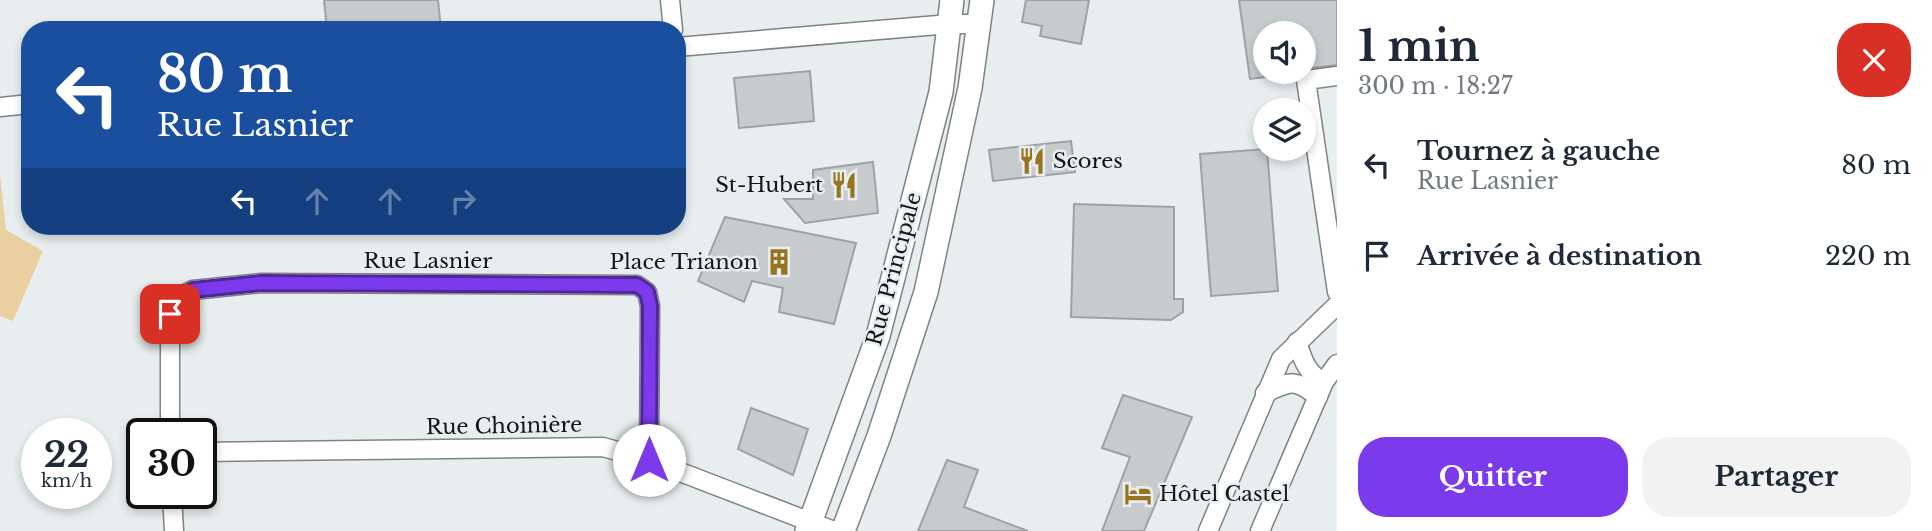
<!DOCTYPE html>
<html lang="fr">
<meta charset="utf-8">
<style>
:root{--surface:#fff;--page:#f2f2f3;--text:#1f2937;--muted:#747a83;--accent:#7c3aed}
body{margin:0;font-family:"Libre Baskerville",serif;background:var(--page);color:var(--text);height:100vh;display:flex;flex-direction:column;font-size:26px;white-space:nowrap}
*{box-sizing:border-box;margin:0}
p{font-size:23px;color:var(--muted)}
.icon{flex:none;width:38px;height:38px;fill:none;stroke:currentColor;stroke-width:2;stroke-linecap:round;stroke-linejoin:round}
.map{position:relative;flex:1;overflow:hidden}
.drawer{display:flex;flex-direction:column;background:var(--surface);width:595px}
.drawer>*{flex:none}
.hud{position:absolute;left:21px;top:21px;width:665px;height:214px;border-radius:28px;box-shadow:0 4px 10px #0003;background:#1a4fa0;color:#fff;overflow:hidden}
.tools{position:absolute;left:1253px;top:21px;display:grid;gap:14px}
.tools a{display:grid;place-items:center;width:63px;height:63px;border-radius:50%;background:var(--surface);box-shadow:0 4px 10px #0003;font-size:35px}
.speed{position:absolute;left:21px;top:418px;display:flex;gap:14px;font-size:35px;font-weight:700;text-align:center}
.speed>*{display:grid;place-content:center;width:91px;height:91px;border-radius:50%;background:var(--surface);box-shadow:0 4px 10px #0003;line-height:1}
.speed small{font-size:18px;font-weight:400}
.speed .limit{border:4px solid #111;border-radius:10px;background:#fff;color:#111}
.pin{position:absolute;display:grid;place-items:center;width:60px;height:60px;color:#fff;margin:-30px;border-radius:14px;box-shadow:0 4px 10px #0006}
.me{position:absolute;width:77px;margin:-38px;rotate:0deg;stroke-linejoin:round;filter:drop-shadow(0 0 5px #0008)}
.turn{display:flex;align-items:center;gap:24px;height:147px;padding:0 21px;font-size:32px}
.turn .icon{width:91px;height:91px;stroke-width:2.5}
.turn b{display:block;font-size:49px;line-height:60px}
.lanes{display:flex;align-items:center;height:66px;padding:0 21px;background:#0003;justify-content:center;gap:35px;direction:ltr}
.lanes .off{opacity:.35}
.round{display:grid;place-items:center;flex:none;width:74px;height:74px;border-radius:28px;background:var(--page)}
.headline{display:flex;align-items:center;justify-content:space-between;height:119px;padding:0 21px}
h1{font-size:42px;font-weight:700;line-height:52px}
.button{display:flex;gap:14px;margin-top:auto;padding:14px 21px}
.button a{flex:1;height:80px;border-radius:28px;background:var(--accent);color:#fff;font-size:28px;font-weight:700;line-height:80px;text-align:center}
.button a+a{background:var(--page);color:var(--text)}
ul{padding:0;list-style:none}
li{display:flex;align-items:center;gap:21px;height:91px;padding:0 21px}
li div{flex:1}
li b{display:block;font-size:26px}
li em{font-style:normal}
main{display:flex;flex:1;min-height:0}
.map>svg:first-child{display:block}
.green{fill:#e9d0a0}
.building{fill:#c6cccd;stroke:#9da3a4;stroke-width:2}
.lines{fill:none;stroke-linecap:round;stroke-linejoin:round}
.minor-casing{stroke:#7e8384;stroke-width:21}
.major-casing{stroke:#7e8384;stroke-width:26}
.minor{stroke:#fff;stroke-width:18}
.major{stroke:#fff;stroke-width:23}
.route-casing{stroke:#51269a;stroke-width:18}
.route{stroke:#7c3aed;stroke-width:12}
.labels{text-anchor:middle;stroke-width:5;stroke-linejoin:round;paint-order:stroke}
.poi-label{font-size:21px;fill:#131516;stroke:#e8eeef;text-anchor:start}
.street-label{font-size:21px;fill:#131516;stroke:#e8eeef}
</style>
<main>
<div class="map">
<svg width="1337" height="531" viewBox="0 0 1337 531">
<rect width="100%" height="100%" fill="#e8eeef"/>
<!-- green -->
<polygon class="green" points="0,174 6,230 43,251 13,321 0,316"/>
<!-- building -->
<g class="building">
<polygon points="324,0 438,0 441,30 327,30"/>
<polygon points="1026,0 1089,0 1081,44 1040,36 1042,26 1022,22"/>
<polygon points="1239,0 1337,0 1337,65 1304,69 1304,33 1265,33 1265,77 1250,79"/>
<polygon points="810,71 814,121 739,128 734,78"/>
<polygon points="1071,141 1075,172 993,181 989,150"/>
<polygon points="1267,149 1278,291 1211,296 1200,154"/>
<polygon points="873,162 878,213 805,223 784,199 813,199 813,170"/>
<polygon points="1074,204 1174,207 1174,299 1183,299 1183,312 1171,320 1071,317"/>
<polygon points="725,217 856,243 834,324 779,312 783,288 752,281 744,302 698,281"/>
<polygon points="1123,395 1192,417 1144,531 1102,531 1130,457 1102,448"/>
<polygon points="751,408 808,429 793,475 738,449"/>
<polygon points="947,460 978,470 964,507 1028,531 918,531"/>
</g>
<g class="lines">
<defs>
<g id="minor">
<polyline points="670,0 673,30"/>
<polyline points="677,47 950,24 979,24"/>
<polyline points="1337,76 1306,80 1337,292"/>
<polyline points="0,107 30,104"/>
<path d="M1297,342C1303,360 1307,374 1324,382"/>
<path d="M1265,393C1290,381 1295,378 1318,397"/>
<polyline points="170,434 170,314 185,294 193,290 261,283 637,285 647,292 650,306 649,460"/>
<polyline points="201,452 603,447 649,460 834,531"/>
<polyline points="172,494 174,531"/>
<polyline points="1208,531 1281,359 1337,305"/>
<polyline points="1260,531 1324,382 1337,364"/>
</g>
<g id="major">
<polyline points="807,531 878,336 941,92 952,0"/>
<polyline points="843,531 879,436 926,292 970,88 982,0"/>
</g>
</defs>
<!-- minor casing -->
<use href="#minor" class="minor-casing"/>
<!-- major casing -->
<use href="#major" class="major-casing"/>
<!-- minor -->
<use href="#minor" class="minor"/>
<!-- major -->
<use href="#major" class="major"/>
</g>
<g class="lines">
<defs>
<polyline id="route" points="170,314 185,294 193,290 261,283 637,285 647,292 650,306 649,460"/>
</defs>
<!-- route casing -->
<use href="#route" class="route-casing"/>
<!-- route -->
<use href="#route" class="route"/>
</g>
<!-- icons -->
<defs>
<symbol id="restaurant-bare" viewBox="-9 -9 18 18"><path d="M-5-6h1v4h1v-4h1v4h1v-4h1v5L-1.5 .5V6h-2V.5L-5-1ZM5-6V6H3V1.5H1.5Q1.5-4 5-6Z" fill="#99741f" stroke="#e8eeef" stroke-width="2.5" paint-order="stroke"/></symbol>
<symbol id="building-bare" viewBox="-9 -9 18 18"><path d="M-4-6H4V6H1V3H-1V6H-4ZM-2.5-4.3h1.7v1.8h-1.7ZM.8-4.3h1.7v1.8H.8ZM-2.5-1h1.7V.8h-1.7ZM.8-1h1.7V.8H.8Z" fill="#99741f" stroke="#e8eeef" stroke-width="2.5" paint-order="stroke"/></symbol>
<symbol id="hotel-bare" viewBox="-9 -9 18 18"><path d="M-6-4.5h1.5V1H6V5H4.5V3h-9V5H-6ZM-4 0a1.8 1.8 0 1 1 3.6 0ZM.5 0V-2.5h3Q6-2.5 6 0Z" fill="#99741f" stroke="#e8eeef" stroke-width="2.5" paint-order="stroke"/></symbol>
</defs>
<g fill-rule="evenodd">
<use href="#restaurant-bare" x="1013" y="142" width="38" height="38"/>
<use href="#restaurant-bare" x="825" y="166" width="38" height="38"/>
<use href="#building-bare" x="760" y="243" width="38" height="38"/>
<use href="#hotel-bare" x="1119" y="475" width="38" height="38"/>
</g>
<g class="labels">
<!-- poi labels -->
<g class="poi-label">
<text x="1053" y="168">Scores</text>
<text x="823" y="192" text-anchor="end">St-Hubert</text>
<text x="758" y="269" text-anchor="end">Place Trianon</text>
<text x="1159" y="501">Hôtel Castel</text>
</g>
<!-- street labels -->
<g class="street-label">
<text x="428" y="268">Rue Lasnier</text>
<text transform="translate(894 269) rotate(-75)" y="7">Rue Principale</text>
<text transform="translate(504 426) rotate(-1)" y="7">Rue Choinière</text>
</g>
</g>
</svg>
<div class="tools">
<a><svg class="icon" aria-label="sound" viewBox="0 0 24 24"><path d="M4 9h4l5-4v14l-5-4H4zM17 9q2 3 0 6"/></svg></a>
<a><svg class="icon" aria-label="layers" viewBox="0 0 24 24"><path d="M12 4l9 5-9 5-9-5zM3 14l9 5 9-5"/></svg></a>
</div>
<div class="speed"><div>22<small>km/h</small></div><div class="limit">30</div></div>
<div class="pin" style="left:170px;top:314px;background:#d93025"><svg class="icon" aria-label="arrive" viewBox="0 0 24 24"><path d="M6 21V4h12l-3 4 3 4H6"/></svg></div>
<svg class="me" style="left:649px;top:460px" viewBox="-20 -20 40 40"><circle r="19" fill="#fff"/><path d="M0-13L10 11 0 6-10 11z" fill="#7c3aed"/></svg>
<div class="hud">
<div class="turn"><svg class="icon" aria-label="left" viewBox="0 0 24 24"><path d="M17 20v-9H6M10 6l-5 5 5 5"/></svg><div><b>80 m</b>Rue Lasnier</div></div>
<div class="lanes"><svg class="icon" aria-label="left" viewBox="0 0 24 24"><path d="M17 20v-9H6M10 6l-5 5 5 5"/></svg><svg class="icon off" aria-label="ahead" viewBox="0 0 24 24"><path d="M12 20V5M6 11l6-6 6 6"/></svg><svg class="icon off" aria-label="ahead" viewBox="0 0 24 24"><path d="M12 20V5M6 11l6-6 6 6"/></svg><svg class="icon off" aria-label="right" viewBox="0 0 24 24"><path d="M7 20v-9h11M14 6l5 5-5 5"/></svg></div>
</div>
</div>
<section class="drawer">
<div class="headline"><div><h1>1 min</h1><p>300 m · 18:27</p></div><a class="round" style="background:#d93025;color:#fff"><svg class="icon" aria-label="close" viewBox="0 0 24 24"><path d="M6 6l12 12M18 6L6 18"/></svg></a></div>
<ul>
<li><svg class="icon" aria-label="left" viewBox="0 0 24 24"><path d="M17 20v-9H6M10 6l-5 5 5 5"/></svg><div><b>Tournez à gauche</b><p>Rue Lasnier</p></div><em>80 m</em></li>
<li><svg class="icon" aria-label="arrive" viewBox="0 0 24 24"><path d="M6 21V4h12l-3 4 3 4H6"/></svg><div><b>Arrivée à destination</b></div><em>220 m</em></li>
</ul>
<div class="button"><a>Quitter</a><a>Partager</a></div>
</section>
</main>
